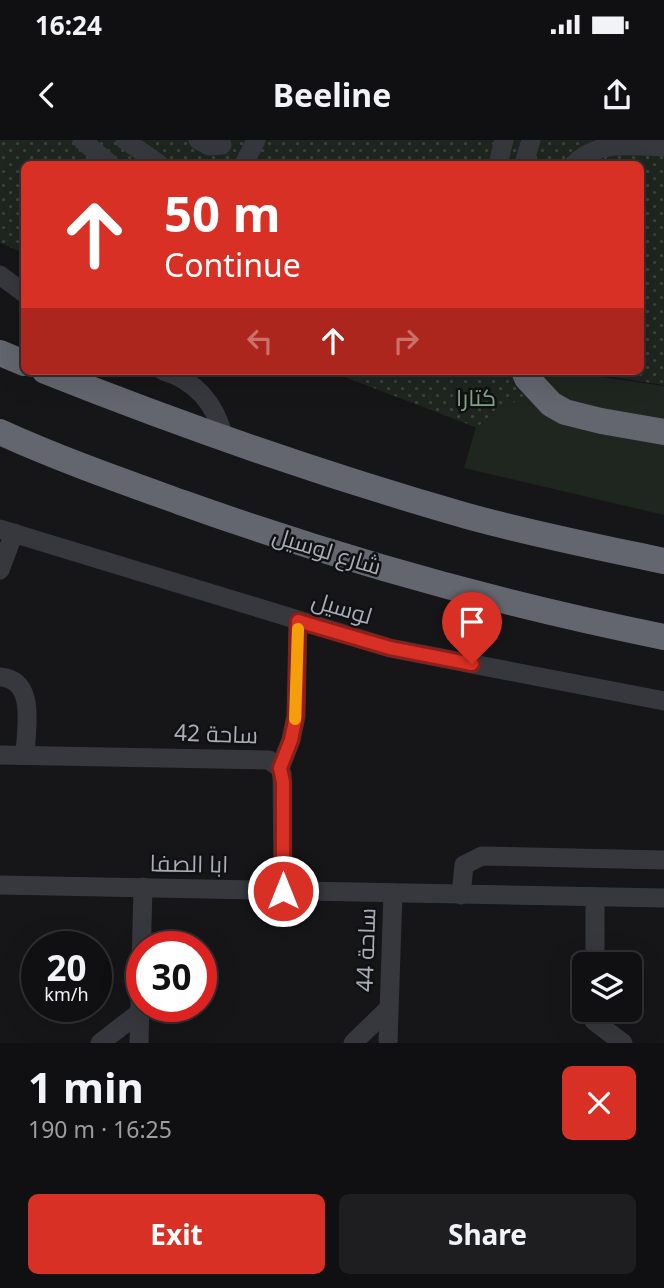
<!DOCTYPE html>
<meta charset="utf-8">
<style>
:root{--surface:#101012;--page:#1e1e20;--text:#f1f3f6;--muted:#9c9d9f;--line:#303032;--accent:#d93025}
body{margin:0;font-family:"Noto Sans",Cairo,sans-serif;background:var(--page);color:var(--text);height:100vh;display:flex;flex-direction:column;font-size:26px;white-space:nowrap}
*{box-sizing:border-box;margin:0}
p{font-size:23px;color:var(--muted)}
.icon{flex:none;width:38px;height:38px;fill:none;stroke:currentColor;stroke-width:2;stroke-linecap:round;stroke-linejoin:round}
.map{position:relative;height:903px;overflow:hidden}
.side{display:flex;flex-direction:column;background:var(--surface);flex:1}
.side>*{flex:none}
.guide{position:absolute;left:21px;top:21px;width:623px;height:214px;border-radius:10px;box-shadow:0 7px 28px #0002,0 0 0 2px var(--line);background:#d93025;color:#fff;overflow:hidden}
.fabs{position:absolute;left:572px;top:812px;display:grid;gap:14px}
.fabs a{display:grid;place-items:center;width:70px;height:70px;border-radius:10px;background:var(--surface);box-shadow:0 7px 28px #0002,0 0 0 2px var(--line);font-size:35px}
.speed{position:absolute;left:21px;top:791px;display:flex;gap:14px;font-size:35px;font-weight:700;text-align:center}
.speed>*{display:grid;place-content:center;width:91px;height:91px;border-radius:50%;background:var(--surface);box-shadow:0 7px 28px #0002,0 0 0 2px var(--line);line-height:1}
.speed small{font-size:18px;font-weight:400}
.speed .limit{border:10px solid #d22;background:#fff;color:#111}
.pin{position:absolute;display:grid;place-items:center;width:60px;height:60px;color:#fff;margin:-72px -30px;border-radius:50% 50% 50% 0;rotate:-45deg;box-shadow:0 0 7px #0007}
.pin .icon{rotate:45deg}
.me{position:absolute;width:77px;margin:-38px;rotate:0deg;stroke-linejoin:round;filter:drop-shadow(0 0 5px #0008)}
.turn{display:flex;align-items:center;gap:24px;height:147px;padding:0 28px;font-size:32px}
.turn .icon{width:91px;height:91px;stroke-width:2.5}
.turn b{display:block;font-size:49px;line-height:60px}
.lanes{display:flex;align-items:center;height:66px;padding:0 28px;background:#0003;justify-content:center;gap:35px;direction:ltr}
.lanes .off{opacity:.35}
.round{display:grid;place-items:center;flex:none;width:74px;height:74px;border-radius:10px;background:var(--page)}
.overview{display:flex;align-items:center;justify-content:space-between;height:119px;padding:0 28px}
h1{font-size:42px;font-weight:700;line-height:52px}
.action{display:flex;gap:14px;margin-top:auto;padding:14px 28px}
.action a{flex:1;height:80px;border-radius:10px;background:var(--accent);color:#fff;font-size:28px;font-weight:700;line-height:80px;text-align:center}
.action a+a{background:var(--page);color:var(--text)}
.status{display:flex;justify-content:space-between;align-items:center;height:49px;padding:0 35px;background:var(--surface);direction:ltr}
.status svg{height:19px;fill:currentColor}
header{display:flex;justify-content:space-between;align-items:center;height:91px;padding:0 28px;background:var(--surface);font-size:32px;font-weight:700}
.map>svg:first-child{display:block}
.park{fill:url(#park-dots)}
.garden{fill:#1e261f}
.lines{fill:none;stroke-linecap:round;stroke-linejoin:round}
.minor{stroke:#37383d;stroke-width:19}
.highway{stroke:#63666e;stroke-width:26}
.route-casing{stroke:#8d1f18;stroke-width:18}
.route{stroke:#d93025;stroke-width:12}
.slow{stroke:#f59e0b;stroke-width:12}
.labels{text-anchor:middle;stroke-width:5;stroke-linejoin:round;paint-order:stroke}
.park-label{font-size:23px;fill:#7fa381;stroke:#111113}
.street-label{font-size:23px;fill:#a8adb8;stroke:#111113}
</style>
<div class="status"><b>16:24</b><svg viewBox="0 0 49 12"><path d="M0 12V9h3v3zM5 12V6h3v6zM10 12V3h3v9zM15 12V0h3v12zM26 1h20v11H26zM47 4h2v5h-2z"/></svg></div>
<header><svg class="icon" aria-label="back" viewBox="0 0 24 24"><path d="M15 5l-7 7 7 7"/></svg>Beeline<svg class="icon" aria-label="share" viewBox="0 0 24 24"><path d="M12 15V3M7 8l5-5 5 5M5 13v7h14v-7"/></svg></header>
<div class="map">
<svg width="664" height="903" viewBox="0 0 664 903">
<defs>
<pattern id="park-dots" width="8" height="8" patternUnits="userSpaceOnUse" patternTransform="scale(1.75)"><rect width="8" height="8" fill="#1e261f"/><path d="M2 2h.1M6 6h.1" fill="none" stroke="#3c433d" stroke-width="1.8" stroke-linecap="round"/></pattern>
</defs>
<rect width="100%" height="100%" fill="#161618"/>
<!-- park -->
<g class="park">
<polygon points="0,0 664,0 664,245 574,231 640,231 640,24 24,24 24,113 0,103"/>
<polygon points="329,231 561,231 478,288"/>
</g>
<!-- garden -->
<polygon class="garden" points="561,231 664,246 664,375 464,328 476,287"/>
<g class="lines">
<!-- minor -->
<g class="minor">
<polyline points="82,0 110,24"/>
<polyline points="125,0 159,24"/>
<polyline points="198,0 209,6 222,5"/>
<polyline points="244,24 256,0"/>
<polyline points="498,24 504,0"/>
<polyline points="524,24 531,0"/>
<path d="M574,24C598,0 632,6 664,7"/>
<polyline points="0,135 24,153"/>
<path d="M163,231C197,241 216,265 224,298"/>
<polyline points="0,389 390,508 664,561"/>
<polyline points="0,430 14,393"/>
<path d="M0,537C37,540 26,588 25,615"/>
<polyline points="0,615 269,620 280,628 282,634 283,751"/>
<polyline points="280,628 291,600 296,576 298,481"/>
<polyline points="0,745 664,758"/>
<polyline points="461,755 464,725 482,716 664,720"/>
<polyline points="595,824 595,757"/>
<polyline points="594,881 623,903"/>
<polyline points="100,903 140,872"/>
<polyline points="139,903 143,747"/>
<polyline points="353,903 388,869"/>
<polyline points="388,903 393,753"/>
</g>
<!-- highway -->
<g class="highway">
<polyline points="0,213 24,223"/>
<path d="M45,231C183,286 324,335 467,376C532,394 598,407 664,421"/>
<polyline points="524,231 527,238 551,264 565,272 601,281 664,292"/>
<path d="M0,292C59,319 122,341 183,363C340,419 500,464 664,497"/>
</g>
</g>
<g class="lines">
<defs>
<polyline id="route" points="283,751 283,642 280,628 291,600 296,576 298,481 390,508 472,524"/>
</defs>
<!-- route casing -->
<use href="#route" class="route-casing"/>
<!-- route -->
<use href="#route" class="route"/>
<!-- slow -->
<polyline class="slow" points="295,579 298,489"/>
</g>
<g class="labels">
<!-- park labels -->
<g class="park-label">
<text x="476" y="266">كتارا</text>
</g>
<!-- street labels -->
<g class="street-label">
<text transform="translate(327 411) rotate(17)" y="8">شارع لوسيل</text>
<text transform="translate(342 468) rotate(17)" y="8">لوسيل</text>
<text transform="translate(216 594) rotate(2)" y="8">ساحة 42</text>
<text transform="translate(189 724) rotate(1)" y="8">ابا الصفا</text>
<text transform="translate(366 810) rotate(-88)" y="8">ساحة 44</text>
</g>
</g>
</svg>
<div class="fabs">
<a><svg class="icon" aria-label="layers" viewBox="0 0 24 24"><path d="M12 4l9 5-9 5-9-5zM3 14l9 5 9-5"/></svg></a>
</div>
<div class="speed"><div>20<small>km/h</small></div><div class="limit">30</div></div>
<div class="pin" style="left:472px;top:524px;background:#d93025"><svg class="icon" aria-label="arrive" viewBox="0 0 24 24"><path d="M6 21V4h12l-3 4 3 4H6"/></svg></div>
<svg class="me" style="left:283px;top:751px" viewBox="-20 -20 40 40"><circle r="17" fill="#d93025" stroke="#fff" stroke-width="3"/><path d="M0-11L8 9 0 5-8 9z" fill="#fff"/></svg>
<div class="guide">
<div class="turn"><svg class="icon" aria-label="ahead" viewBox="0 0 24 24"><path d="M12 20V5M6 11l6-6 6 6"/></svg><div><b>50 m</b>Continue</div></div>
<div class="lanes"><svg class="icon off" aria-label="left" viewBox="0 0 24 24"><path d="M17 20v-9H6M10 6l-5 5 5 5"/></svg><svg class="icon" aria-label="ahead" viewBox="0 0 24 24"><path d="M12 20V5M6 11l6-6 6 6"/></svg><svg class="icon off" aria-label="right" viewBox="0 0 24 24"><path d="M7 20v-9h11M14 6l5 5-5 5"/></svg></div>
</div>
</div>
<section class="side">
<div class="overview"><div><h1>1 min</h1><p>190 m · 16:25</p></div><a class="round" style="background:#d93025;color:#fff"><svg class="icon" aria-label="close" viewBox="0 0 24 24"><path d="M6 6l12 12M18 6L6 18"/></svg></a></div>
<div class="action"><a>Exit</a><a>Share</a></div>
</section>
